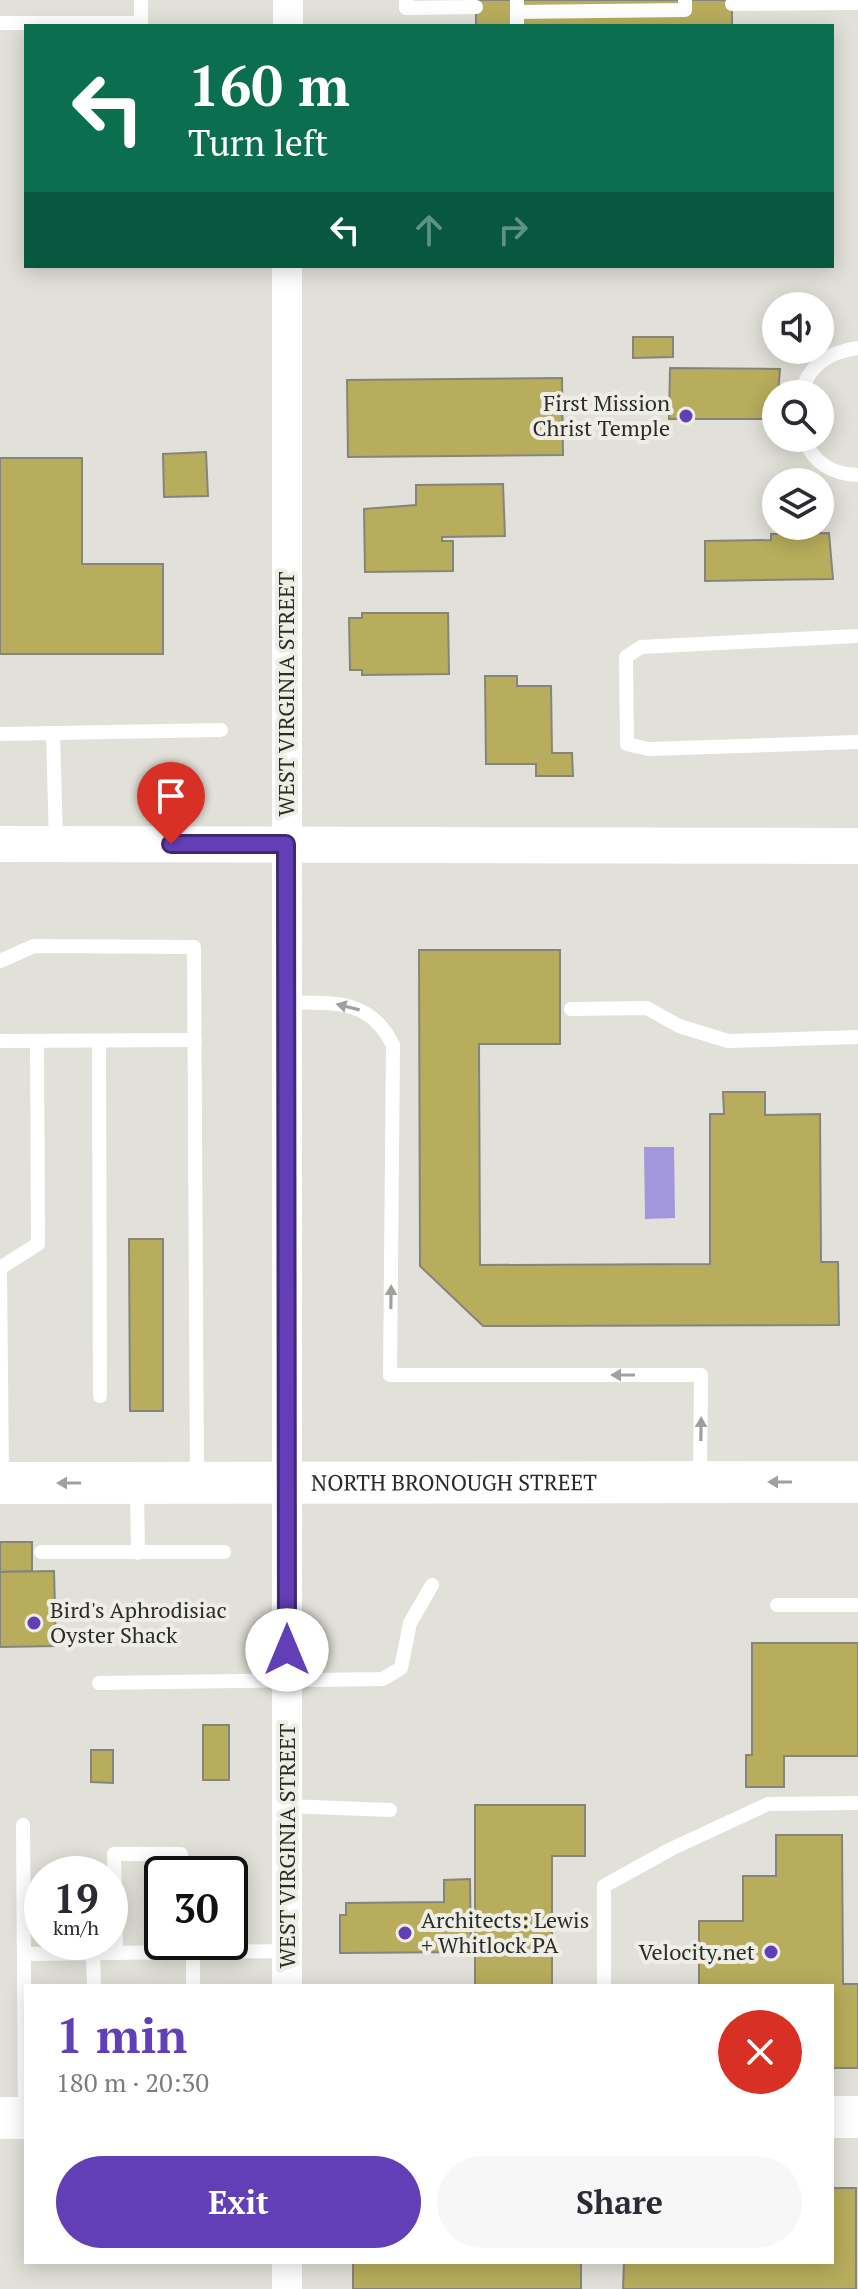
<!DOCTYPE html>
<meta charset="utf-8">
<style>
:root{--surface:#fff;--page:#f7f7f7;--text:#2b2b33;--muted:#7c7c81;--accent:#623fb7}
body{margin:0;font-family:"PT Serif",serif;background:var(--page);color:var(--text);height:100vh;display:flex;flex-direction:column;font-size:30px;white-space:nowrap}
*{box-sizing:border-box;margin:0}
p{font-size:26px;color:var(--muted)}
.icon{flex:none;width:44px;height:44px;fill:none;stroke:currentColor;stroke-width:2;stroke-linecap:round;stroke-linejoin:round}
.map{position:relative;flex:1;overflow:hidden}
.sheet{position:absolute;left:24px;top:1984px;width:810px;height:280px;display:flex;flex-direction:column;background:var(--surface);border-radius:0px;box-shadow:0 4px 20px #0003}
.sheet>*{flex:none}
.guide{position:absolute;left:24px;top:24px;width:810px;height:244px;border-radius:0px;box-shadow:0 4px 20px #0003;background:#0b6e4f;color:#fff;overflow:hidden}
.buttons{position:absolute;left:762px;top:292px;display:grid;gap:16px}
.buttons a{display:grid;place-items:center;width:72px;height:72px;border-radius:50%;background:var(--surface);box-shadow:0 4px 20px #0003;font-size:40px}
.speed{position:absolute;left:24px;top:1856px;display:flex;gap:16px;font-size:40px;font-weight:700;text-align:center}
.speed>*{display:grid;place-content:center;width:104px;height:104px;border-radius:50%;background:var(--surface);box-shadow:0 4px 20px #0003;line-height:1}
.speed small{font-size:20px;font-weight:400}
.speed .limit{border:4px solid #111;border-radius:12px;background:#fff;color:#111}
.pin{position:absolute;display:grid;place-items:center;width:68px;height:68px;color:#fff;margin:-82px -34px;border-radius:50% 50% 50% 0;rotate:-45deg;box-shadow:0 0 8px #0007}
.pin .icon{rotate:45deg}
.me{position:absolute;width:88px;margin:-44px;rotate:0deg;stroke-linejoin:round;filter:drop-shadow(0 0 6px #0008)}
.turn{display:flex;align-items:center;gap:28px;height:168px;padding:0 32px;font-size:36px}
.turn .icon{width:104px;height:104px;stroke-width:2.5}
.turn b{display:block;font-size:56px;line-height:68px}
.lanes{display:flex;align-items:center;height:76px;padding:0 32px;background:#0003;justify-content:center;gap:40px;direction:ltr}
.lanes .off{opacity:.35}
.round{display:grid;place-items:center;flex:none;width:84px;height:84px;border-radius:42px;background:var(--page)}
.overview{display:flex;align-items:center;justify-content:space-between;height:136px;padding:0 32px}
h1{font-size:48px;font-weight:800;line-height:60px;color:var(--accent)}
.action{display:flex;gap:16px;margin-top:auto;padding:16px 32px}
.action a{flex:1;height:92px;border-radius:48px;background:var(--accent);color:#fff;font-size:32px;font-weight:800;line-height:92px;text-align:center}
.action a+a{background:var(--page);color:var(--text)}
.map>svg:first-child{display:block}
.water{fill:#a296dd}
.building{fill:#b8ad5c;stroke:#85847d;stroke-width:2}
.lines{fill:none;stroke-linecap:round;stroke-linejoin:round}
.service{stroke:#fff;stroke-width:14}
.minor{stroke:#fff;stroke-width:30}
.tertiary{stroke:#fff;stroke-width:36}
.secondary{stroke:#fff;stroke-width:42}
.oneway{fill:#a0a09e}
.route-casing{stroke:#402977;stroke-width:20}
.route{stroke:#623fb7;stroke-width:14}
.poi-dot{fill:#623fb7;stroke:#efeee6;stroke-width:3}
.labels{text-anchor:middle;stroke-width:8;stroke-linejoin:round;paint-order:stroke}
.poi-label{font-size:22px;fill:#2b2b28;stroke:#efeee6;text-anchor:end}
.street-label{font-size:22px;fill:#2b2b28;stroke:#efeee6}
</style>
<div class="map">
<svg width="858" height="2289" viewBox="0 0 858 2289">
<rect width="100%" height="100%" fill="#e1e1d9"/>
<!-- water -->
<polygon class="water" points="644,1147 674,1147 675,1218 645,1219"/>
<!-- building -->
<g class="building">
<rect x="476" y="0" width="256" height="26"/>
<polygon points="633,337 673,337 673,357 633,358"/>
<polygon points="670,368 780,369 776,419 669,419"/>
<polygon points="562,378 563,455 348,457 347,380"/>
<polygon points="206,452 208,496 164,497 163,454"/>
<polygon points="0,458 82,458 82,564 163,564 163,654 0,654"/>
<polygon points="503,484 505,536 442,537 442,541 453,541 453,571 365,572 364,509 416,505 416,485"/>
<polygon points="829,533 833,579 705,581 705,541 771,540 771,534"/>
<polygon points="362,613 448,613 449,674 362,675 362,670 350,670 349,618 362,618"/>
<polygon points="485,676 517,676 517,686 551,686 552,753 572,753 573,776 536,776 536,764 486,764"/>
<polygon points="419,950 560,950 560,1044 479,1044 480,1265 710,1264 710,1114 724,1114 723,1092 765,1092 765,1115 820,1114 821,1262 838,1262 839,1325 483,1326 420,1266"/>
<polygon points="129,1239 163,1239 163,1411 130,1411"/>
<polygon points="0,1542 32,1542 32,1571 0,1572"/>
<polygon points="54,1571 56,1646 0,1647 0,1572"/>
<polygon points="752,1643 858,1643 858,1756 784,1756 784,1787 746,1787 746,1755 752,1755"/>
<rect x="203" y="1725" width="26" height="55"/>
<polygon points="91,1750 113,1750 113,1783 91,1782"/>
<polygon points="475,1805 585,1805 585,1856 552,1856 552,1986 475,1986"/>
<polygon points="776,1835 842,1835 843,1984 858,1984 858,2068 832,2068 832,1986 699,1986 699,1921 743,1921 743,1876 776,1876"/>
<polygon points="470,1879 471,1952 340,1953 340,1915 346,1915 346,1903 444,1902 444,1880"/>
<polygon points="832,2188 856,2188 856,2289 623,2289 624,2262 832,2262"/>
<rect x="353" y="2262" width="228" height="27"/>
</g>
<g class="lines">
<!-- service -->
<g class="service">
<polyline points="406,0 406,8 476,7"/>
<polyline points="517,0 517,26"/>
<polyline points="732,4 858,3"/>
<polyline points="517,12 685,10 685,0"/>
<polyline points="0,23 141,23 141,0"/>
<path d="M801,394C808,365 829,352 858,348"/>
<path d="M804,438C813,463 831,474 858,475"/>
<polyline points="858,636 641,647 626,657 627,744 648,749 858,742"/>
<polyline points="53,733 56,844"/>
<polyline points="0,734 221,730"/>
<polyline points="0,961 34,946 194,947 197,1478"/>
<path d="M287,1002C333,1004 369,997 393,1045L390,1375H701L700,1478"/>
<polyline points="571,1009 647,1008 679,1026 728,1041 858,1037"/>
<polyline points="0,1041 195,1040"/>
<polyline points="99,1041 100,1396"/>
<polyline points="2,1480 0,1268 38,1244 37,1041"/>
<polyline points="137,1487 138,1553"/>
<polyline points="41,1552 224,1552"/>
<polyline points="777,1605 858,1605"/>
<polyline points="99,1683 383,1679 401,1668 410,1623 432,1585"/>
<polyline points="287,1806 390,1810"/>
<polyline points="23,1825 25,2113"/>
<polyline points="193,1952 193,1986"/>
<polyline points="93,1953 94,1986"/>
<polyline points="116,1953 114,1854 181,1854 181,1874"/>
<polyline points="24,1954 287,1951"/>
<polyline points="604,1986 604,1886 671,1849 768,1804 858,1803"/>
</g>
<!-- minor -->
<g class="minor">
<polyline points="288,26 288,0"/>
<polyline points="287,266 287,1986"/>
<polyline points="287,2262 287,2289"/>
</g>
<!-- tertiary -->
<polyline class="tertiary" points="0,844 858,846"/>
<!-- secondary -->
<g class="secondary">
<path id="s1" d="M0,1483L858,1482"/>
<polyline points="832,2117 858,2117"/>
<polyline points="0,2118 26,2118"/>
</g>
</g>
<!-- one-way arrows -->
<defs><path id="oneway-solid" d="M-6-.8H1V-3.2L6.5 0L1 3.2V.8H-6Z" transform="scale(2)"/></defs>
<g class="oneway">
<use href="#oneway-solid" transform="translate(348 1007) rotate(-166)"/>
<use href="#oneway-solid" transform="translate(391 1297) rotate(-89)"/>
<use href="#oneway-solid" transform="translate(623 1375) rotate(-180)"/>
<use href="#oneway-solid" transform="translate(701 1429) rotate(-89)"/>
<use href="#oneway-solid" transform="translate(780 1482) rotate(180)"/>
<use href="#oneway-solid" transform="translate(69 1483) rotate(180)"/>
</g>
<g class="lines">
<defs>
<polyline id="route" points="171,844 286,844 287,1650"/>
</defs>
<!-- route casing -->
<use href="#route" class="route-casing"/>
<!-- route -->
<use href="#route" class="route"/>
</g>
<!-- markers -->
<g class="poi-dot">
<circle cx="686" cy="416" r="8"/>
<circle cx="34" cy="1623" r="8"/>
<circle cx="405" cy="1933" r="8"/>
<circle cx="771" cy="1952" r="8"/>
</g>
<g class="labels">
<!-- poi labels -->
<g class="poi-label">
<text x="670" y="411">First Mission<tspan x="670" dy="25">Christ Temple</tspan></text>
<text x="50" y="1618" text-anchor="start">Bird's Aphrodisiac<tspan x="50" dy="25">Oyster Shack</tspan></text>
<text x="421" y="1928" text-anchor="start">Architects: Lewis<tspan x="421" dy="25">+ Whitlock PA</tspan></text>
<text x="755" y="1960">Velocity.net</text>
</g>
<!-- street labels -->
<g class="street-label">
<text transform="translate(286 694) rotate(-90)" y="8">WEST VIRGINIA STREET</text>
<text dy="8" stroke="none"><textPath href="#s1" startOffset="454">NORTH BRONOUGH STREET</textPath></text>
<text transform="translate(287 1846) rotate(-90)" y="8">WEST VIRGINIA STREET</text>
</g>
</g>
</svg>
<div class="buttons">
<a><svg class="icon" aria-label="sound" viewBox="0 0 24 24"><path d="M4 9h4l5-4v14l-5-4H4zM17 9q2 3 0 6"/></svg></a>
<a><svg class="icon" aria-label="search" viewBox="0 0 24 24"><circle cx="10" cy="10" r="6"/><path d="M15 15l6 6"/></svg></a>
<a><svg class="icon" aria-label="layers" viewBox="0 0 24 24"><path d="M12 4l9 5-9 5-9-5zM3 14l9 5 9-5"/></svg></a>
</div>
<div class="speed"><div>19<small>km/h</small></div><div class="limit">30</div></div>
<div class="pin" style="left:171px;top:844px;background:#d93025"><svg class="icon" aria-label="arrive" viewBox="0 0 24 24"><path d="M6 21V4h12l-3 4 3 4H6"/></svg></div>
<svg class="me" style="left:287px;top:1650px" viewBox="-20 -20 40 40"><circle r="19" fill="#fff"/><path d="M0-13L10 11 0 6-10 11z" fill="#623fb7"/></svg>
<div class="guide">
<div class="turn"><svg class="icon" aria-label="left" viewBox="0 0 24 24"><path d="M17 20v-9H6M10 6l-5 5 5 5"/></svg><div><b>160 m</b>Turn left</div></div>
<div class="lanes"><svg class="icon" aria-label="left" viewBox="0 0 24 24"><path d="M17 20v-9H6M10 6l-5 5 5 5"/></svg><svg class="icon off" aria-label="ahead" viewBox="0 0 24 24"><path d="M12 20V5M6 11l6-6 6 6"/></svg><svg class="icon off" aria-label="right" viewBox="0 0 24 24"><path d="M7 20v-9h11M14 6l5 5-5 5"/></svg></div>
</div>
<section class="sheet">
<div class="overview"><div><h1>1 min</h1><p>180 m · 20:30</p></div><a class="round" style="background:#d93025;color:#fff"><svg class="icon" aria-label="close" viewBox="0 0 24 24"><path d="M6 6l12 12M18 6L6 18"/></svg></a></div>
<div class="action"><a>Exit</a><a>Share</a></div>
</section>
</div>
